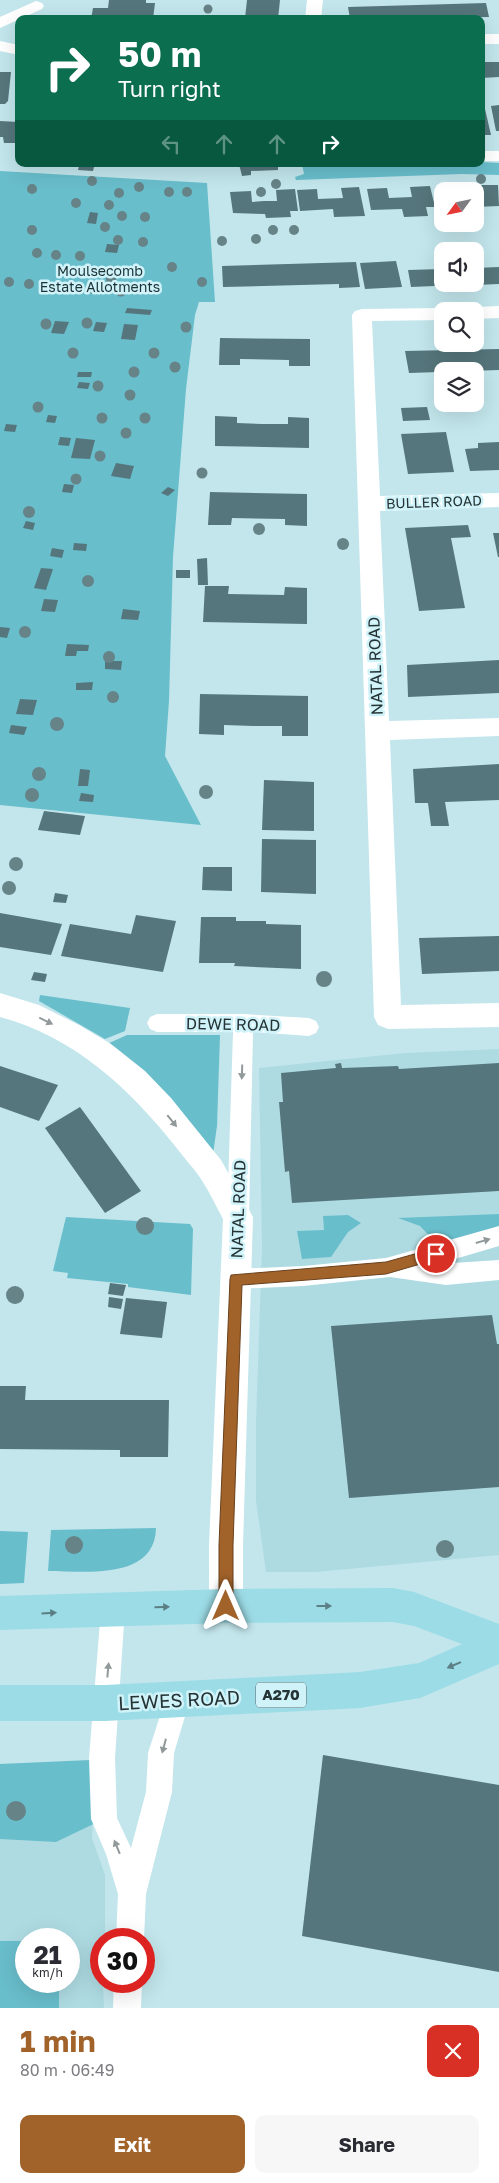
<!DOCTYPE html>
<meta charset="utf-8">
<style>
:root{--surface:#fff;--page:#f7f7f7;--text:#2b2b33;--muted:#7c7c81;--accent:#a2632b}
body{margin:0;font-family:"Golos Text",sans-serif;background:var(--page);color:var(--text);height:100vh;display:flex;flex-direction:column;font-size:19px;white-space:nowrap}
*{box-sizing:border-box;margin:0}
p{font-size:16px;color:var(--muted)}
.icon{flex:none;width:28px;height:28px;fill:none;stroke:currentColor;stroke-width:2;stroke-linecap:round;stroke-linejoin:round}
.map{position:relative;height:2008px;overflow:hidden}
.drawer{display:flex;flex-direction:column;background:var(--surface);flex:1}
.drawer>*{flex:none}
.guide{position:absolute;left:15px;top:15px;width:470px;height:152px;border-radius:10px;box-shadow:0 5px 20px #0002;background:#0b6e4f;color:#fff;overflow:hidden}
.needle{width:32px;rotate:237deg}
.buttons{position:absolute;left:434px;top:182px;display:grid;gap:10px}
.buttons a{display:grid;place-items:center;width:50px;height:50px;border-radius:10px;background:var(--surface);box-shadow:0 5px 20px #0002;font-size:25px}
.speed{position:absolute;left:15px;top:1928px;display:flex;gap:10px;font-size:25px;font-weight:700;text-align:center}
.speed>*{display:grid;place-content:center;width:65px;height:65px;border-radius:50%;background:var(--surface);box-shadow:0 5px 20px #0002;line-height:1}
.speed small{font-size:12px;font-weight:400}
.speed .limit{border:8px solid #d22;background:#fff;color:#111}
.pin{position:absolute;display:grid;place-items:center;width:42px;height:42px;color:#fff;margin:-21px;border:2px solid #fff;border-radius:50%;box-shadow:0 1px 5px #0007}
.me{position:absolute;width:55px;margin:-28px;rotate:0deg;stroke-linejoin:round;filter:drop-shadow(0 0 4px #0008)}
.turn{display:flex;align-items:center;gap:18px;height:105px;padding:0 20px;font-size:22px}
.turn .icon{width:65px;height:65px;stroke-width:2.5}
.turn b{display:block;font-size:35px;line-height:42px}
.lanes{display:flex;align-items:center;height:48px;padding:0 20px;background:#0003;justify-content:center;gap:25px;direction:ltr}
.lanes .off{opacity:.35}
.round{display:grid;place-items:center;flex:none;width:52px;height:52px;border-radius:10px;background:var(--page)}
.headline{display:flex;align-items:center;justify-content:space-between;height:85px;padding:0 20px}
h1{font-size:30px;font-weight:700;line-height:38px;color:var(--accent)}
.primary-button{display:flex;gap:10px;margin-top:auto;padding:10px 20px}
.primary-button a{flex:1;height:58px;border-radius:10px;background:var(--accent);color:#fff;font-size:20px;font-weight:700;line-height:58px;text-align:center}
.primary-button a+a{background:var(--page);color:var(--text)}
.map>svg:first-child{display:block}
.built{fill:#aedbe2;fill-rule:evenodd}
.green{fill:#69becc}
.building{fill:#55767c}
.lines{fill:none;stroke-linecap:round;stroke-linejoin:round}
.service{fill:#fff;fill-rule:evenodd}
.minor{fill:#fff;fill-rule:evenodd}
.primary{fill:#9cdce6;fill-rule:evenodd}
.tree{fill:#668388}
.oneway{fill:#92999a}
.oneway2{fill:#5b7f85}
.route{fill:#a2632b;stroke:#69401c}
.labels{text-anchor:middle;stroke-width:5;stroke-linejoin:round;paint-order:stroke}
.far-park-label{font-size:14px;fill:#1b3236;stroke:#cff3f9}
.far-street-label{font-size:14px;fill:#253335;stroke:#cff3f9}
.shield{fill:#cff3f9;stroke:#586d70;stroke-width:1}
.shield-label{font-size:15px;font-weight:bold;fill:#253335}
.street-label{font-size:16px;fill:#253335;stroke:#cff3f9}
.near-street-label{font-size:19px;fill:#253335;stroke:#cff3f9}
</style>
<div class="map">
<svg width="499" height="2008" viewBox="0 0 499 2008">
<rect width="100%" height="100%" fill="#c2e6ec"/>
<!-- built -->
<g class="built">
<polygon points="499,1049 499,1555 316,1572 266,1572 256,1501 256,1422 262,1247 259,1068 405,1053"/>
<path d="M0,1769L94,1789L92,1838L105,1875V1939H101L104,2008H0ZM26,1939H69V1981H26Z"/>
</g>
<!-- green -->
<g class="green">
<polygon points="481,162 499,163 499,175 462,174 296,180 295,177 304,174 302,164 390,166"/>
<polygon points="0,171 207,183 215,302 199,302 195,315 186,389 173,557 169,701 165,756 201,825 0,805"/>
<polygon points="40,995 130,1008 125,1031 105,1039 39,1001"/>
<polygon points="127,1035 220,1035 217,1126 213,1154 107,1044"/>
<polygon points="499,1214 499,1236 445,1252 420,1226 398,1218"/>
<polygon points="348,1215 361,1223 348,1232 331,1257 302,1259 297,1231 324,1230 323,1216"/>
<polygon points="66,1217 190,1224 193,1229 191,1295 128,1287 128,1284 67,1278 68,1273 53,1271"/>
<path d="M156,1528C155,1581 84,1571 48,1571L51,1530Z"/>
<polygon points="0,1531 28,1532 24,1583 0,1584"/>
<polygon points="90,1760 104,1819 56,1842 0,1839 0,1764"/>
<polygon points="0,1941 26,1941 26,1981 59,1981 59,2008 0,2008"/>
</g>
<!-- building -->
<g class="building">
<polygon points="109,0 146,0 146,3 155,3 153,19 91,19 93,8 108,8"/>
<polygon points="247,0 280,0 278,19 245,18"/>
<polygon points="486,3 489,17 350,19 348,7"/>
<polygon points="211,15 232,16 232,19 211,19"/>
<polygon points="481,62 499,62 499,77 481,78"/>
<polygon points="0,72 11,72 8,101 5,104 0,104"/>
<polygon points="499,105 499,131 496,131 491,106"/>
<polygon points="481,109 485,109 491,135 481,135"/>
<polygon points="0,121 19,122 18,143 4,143 3,137 0,137"/>
<polygon points="239,164 278,164 278,170 251,171 251,175 242,176"/>
<polygon points="79,166 94,167 93,171 78,170"/>
<polygon points="478,185 498,185 499,206 475,207 475,196 481,196"/>
<polygon points="430,186 435,207 426,207 428,216 404,217 402,209 371,210 367,189 387,188 389,198 412,197 410,187"/>
<polygon points="455,186 456,191 442,191 442,208 440,208 435,187"/>
<polygon points="359,187 365,216 334,217 333,209 300,211 297,190 317,189 318,199 343,198 341,188"/>
<polygon points="295,189 298,211 290,211 291,217 266,218 265,214 233,213 230,192 251,191 252,202 264,201 277,201 276,190"/>
<polygon points="90,212 98,213 96,224 87,223"/>
<polygon points="107,244 119,245 117,253 105,252"/>
<polygon points="396,261 402,287 365,289 360,263"/>
<polygon points="356,262 360,287 339,288 339,284 223,287 222,266"/>
<polygon points="499,267 499,284 475,285 475,268"/>
<polygon points="110,268 123,269 121,274 109,273"/>
<polygon points="442,269 442,284 458,284 458,285 411,287 408,270"/>
<polygon points="134,288 149,289 148,294 132,293"/>
<polygon points="127,308 152,310 150,315 125,313"/>
<polygon points="55,321 69,322 64,334 51,333"/>
<polygon points="96,322 107,323 104,332 93,331"/>
<polygon points="124,324 138,325 135,340 121,339"/>
<polygon points="220,338 310,339 310,366 289,366 289,360 240,359 240,365 219,365"/>
<polygon points="499,349 499,370 409,373 405,351"/>
<polygon points="78,372 92,372 91,377 77,377"/>
<polygon points="79,382 90,383 88,389 77,388"/>
<polygon points="427,407 430,420 403,421 401,408"/>
<polygon points="48,415 57,416 55,423 46,422"/>
<polygon points="215,416 237,417 237,423 262,424 288,424 288,417 309,418 309,448 215,446"/>
<polygon points="6,424 17,425 15,432 4,431"/>
<polygon points="446,432 454,472 408,474 401,434"/>
<polygon points="60,437 71,438 69,446 58,445"/>
<polygon points="76,438 95,440 90,459 71,458"/>
<polygon points="499,442 499,470 470,471 465,449 478,448 478,443"/>
<polygon points="116,463 134,466 130,479 111,476"/>
<polygon points="64,484 74,485 72,493 62,492"/>
<polygon points="168,487 175,490 168,496 161,493"/>
<polygon points="210,492 307,494 307,526 285,525 285,519 232,518 231,525 208,525"/>
<polygon points="26,521 35,523 33,530 23,528"/>
<polygon points="468,525 471,537 451,538 465,608 419,611 405,528"/>
<polygon points="493,533 499,533 499,557 498,557"/>
<polygon points="74,543 87,544 86,551 73,550"/>
<polygon points="52,548 64,550 62,558 50,556"/>
<polygon points="207,558 208,585 198,585 197,559"/>
<polygon points="41,568 53,569 46,590 34,588"/>
<rect x="176" y="570" width="14" height="8"/>
<polygon points="205,586 229,586 228,594 284,595 285,587 307,588 307,624 203,622"/>
<polygon points="44,599 58,600 55,612 41,611"/>
<polygon points="123,609 140,611 138,620 121,619"/>
<polygon points="0,627 10,628 7,638 0,637"/>
<polygon points="67,644 89,645 88,651 77,651 76,656 65,656"/>
<polygon points="499,660 499,693 408,697 407,665"/>
<polygon points="105,661 122,661 121,670 105,669"/>
<polygon points="93,682 92,690 76,690 76,683"/>
<polygon points="200,694 308,696 308,736 282,736 282,726 253,726 224,725 224,735 199,734"/>
<polygon points="20,699 37,700 33,715 16,714"/>
<polygon points="11,725 27,727 24,735 9,733"/>
<polygon points="499,764 499,800 445,802 449,826 431,826 428,803 415,803 413,769"/>
<polygon points="80,769 90,770 88,786 78,786"/>
<polygon points="264,780 314,782 314,831 262,830"/>
<polygon points="81,793 94,795 93,802 79,801"/>
<polygon points="44,811 85,816 80,835 38,830"/>
<polygon points="262,839 316,840 316,894 261,892"/>
<polygon points="203,867 232,867 232,891 202,890"/>
<polygon points="55,893 68,895 66,903 53,902"/>
<polygon points="0,913 62,924 51,955 0,947"/>
<polygon points="136,915 176,921 163,972 61,956 70,924 131,934"/>
<polygon points="201,917 236,917 236,921 266,921 266,924 301,925 301,969 234,966 235,963 199,963"/>
<polygon points="499,936 499,971 422,974 419,938"/>
<polygon points="34,972 47,974 45,982 31,980"/>
<polygon points="341,1063 342,1068 398,1066 399,1069 499,1063 499,1191 292,1203 289,1171 285,1172 279,1102 283,1102 281,1073 336,1068 335,1064"/>
<polygon points="0,1066 58,1085 39,1121 0,1107"/>
<polygon points="80,1107 141,1191 105,1213 45,1128"/>
<polygon points="110,1283 126,1285 123,1296 108,1294"/>
<polygon points="109,1297 123,1299 121,1309 108,1307"/>
<polygon points="126,1298 167,1302 162,1338 120,1334"/>
<polygon points="492,1315 497,1344 499,1344 499,1487 349,1498 331,1326"/>
<polygon points="0,1386 26,1386 25,1400 169,1400 168,1457 120,1457 120,1450 0,1449"/>
<polygon points="323,1755 499,1785 499,1972 302,1936"/>
</g>
<g class="lines">
<!-- service -->
<g class="service">
<polygon points="157,1014 243,1014 309,1018 316,1021 319,1027 316,1033 309,1036 253,1032 249,1217 246,1224 238,1227 230,1224 227,1217 233,1032 157,1032 150,1029 147,1023 150,1017"/>
<polygon points="499,1226 499,1246 438,1264 499,1260 499,1280 446,1285 390,1277 303,1286 236,1289 228,1286 225,1279 228,1272 236,1269 303,1266 386,1258"/>
<polygon points="113,1597 122,1600 125,1609 115,1758 117,1818 131,1848 146,1792 148,1753 168,1691 177,1687 186,1691 190,1700 174,1753 172,1792 146,1894 144,1939 116,1939 118,1894 106,1854 91,1819 89,1758 101,1609 104,1600"/>
<polygon points="114,1981 142,1981 141,2008 113,2008"/>
</g>
<!-- minor -->
<g class="minor">
<polygon points="307,0 323,0 321,19 305,19"/>
<polygon points="36,1 42,3 44,6 42,9 0,28 0,17"/>
<rect x="481" y="34" width="18" height="10"/>
<polygon points="0,41 19,45 19,55 0,51"/>
<rect x="481" y="151" width="18" height="10"/>
<polygon points="499,306 499,318 475,319 475,311 466,311 475,307"/>
<polygon points="442,308 450,311 442,311 442,320 372,321 380,496 499,493 499,507 380,511 389,721 499,718 499,736 390,740 401,1005 499,1003 499,1027 388,1029 378,1025 374,1017 352,315 355,311 362,309"/>
<path d="M0,993L39,1005L79,1025L111,1044L145,1071L171,1098L221,1160L253,1217L243,1545V1606L238,1618L226,1623L214,1618L209,1606V1545L223,1219C216,1206 209,1191 201,1179C193,1167 183,1157 175,1146C128,1087 74,1037 0,1017Z"/>
</g>
<!-- primary -->
<polygon class="primary" points="393,1588 414,1592 499,1624 499,1664 420,1698 360,1708 105,1721 0,1721 0,1685 105,1685 360,1672 419,1663 462,1644 414,1626 393,1622 226,1623 0,1630 0,1596 226,1589"/>
</g>
<!-- trees -->
<g class="tree">
<circle cx="208" cy="9" r="4.5"/>
<circle cx="481" cy="179" r="5"/>
<circle cx="92" cy="181" r="5"/>
<circle cx="276" cy="184" r="5"/>
<circle cx="139" cy="187" r="5"/>
<circle cx="32" cy="189" r="5"/>
<circle cx="169" cy="192" r="5"/>
<circle cx="187" cy="192" r="5"/>
<circle cx="261" cy="192" r="5"/>
<circle cx="119" cy="193" r="5"/>
<circle cx="76" cy="203" r="5"/>
<circle cx="109" cy="205" r="5"/>
<circle cx="122" cy="216" r="5"/>
<circle cx="145" cy="217" r="5"/>
<circle cx="105" cy="227" r="5"/>
<circle cx="32" cy="230" r="5"/>
<circle cx="273" cy="230" r="5"/>
<circle cx="294" cy="230" r="5"/>
<circle cx="256" cy="239" r="5"/>
<circle cx="118" cy="240" r="5"/>
<circle cx="222" cy="241" r="5"/>
<circle cx="143" cy="242" r="5"/>
<circle cx="37" cy="253" r="5"/>
<circle cx="56" cy="255" r="5"/>
<circle cx="80" cy="256" r="5"/>
<circle cx="172" cy="267" r="5"/>
<circle cx="111" cy="279" r="5"/>
<circle cx="9" cy="282" r="5"/>
<circle cx="202" cy="282" r="5"/>
<circle cx="29" cy="284" r="5"/>
<circle cx="46" cy="286" r="5"/>
<circle cx="72" cy="288" r="5"/>
<circle cx="93" cy="289" r="5"/>
<circle cx="121" cy="291" r="5.5"/>
<circle cx="87" cy="323" r="5.5"/>
<circle cx="46" cy="324" r="5.5"/>
<circle cx="186" cy="327" r="5.5"/>
<circle cx="73" cy="353" r="5.5"/>
<circle cx="154" cy="353" r="5.5"/>
<circle cx="175" cy="367" r="5.5"/>
<circle cx="134" cy="372" r="5.5"/>
<circle cx="98" cy="386" r="5.5"/>
<circle cx="130" cy="395" r="5.5"/>
<circle cx="38" cy="407" r="5.5"/>
<circle cx="102" cy="418" r="5.5"/>
<circle cx="145" cy="418" r="5.5"/>
<circle cx="126" cy="433" r="5.5"/>
<circle cx="100" cy="456" r="5.5"/>
<circle cx="202" cy="473" r="5.5"/>
<circle cx="76" cy="479" r="5.5"/>
<circle cx="29" cy="512" r="6"/>
<circle cx="259" cy="529" r="6"/>
<circle cx="343" cy="544" r="6"/>
<circle cx="88" cy="581" r="6"/>
<circle cx="25" cy="632" r="6"/>
<circle cx="109" cy="657" r="6"/>
<circle cx="113" cy="697" r="6"/>
<circle cx="57" cy="724" r="7"/>
<circle cx="39" cy="774" r="7"/>
<circle cx="206" cy="792" r="7"/>
<circle cx="32" cy="795" r="7"/>
<circle cx="16" cy="864" r="7"/>
<circle cx="9" cy="888" r="7"/>
<circle cx="324" cy="979" r="8"/>
<circle cx="145" cy="1226" r="9"/>
<circle cx="15" cy="1295" r="9"/>
<circle cx="74" cy="1545" r="9"/>
<circle cx="445" cy="1549" r="9"/>
<circle cx="16" cy="1811" r="10"/>
</g>
<!-- one-way arrows -->
<defs><path id="oneway-solid" d="M-6-.8H1V-3.2L6.5 0L1 3.2V.8H-6Z" transform="scale(1.25)"/></defs>
<g class="oneway">
<use href="#oneway-solid" transform="translate(46 1021) rotate(26)"/>
<use href="#oneway-solid" transform="translate(242 1072) rotate(92)"/>
<use href="#oneway-solid" transform="translate(172 1121) rotate(51)"/>
<use href="#oneway-solid" transform="translate(483 1241) rotate(-16)"/>
<use href="#oneway-solid" transform="translate(108 1670) rotate(-85)"/>
<use href="#oneway-solid" transform="translate(164 1746) rotate(105)"/>
<use href="#oneway-solid" transform="translate(117 1847) rotate(-112)"/>
</g>
<g class="oneway2">
<use href="#oneway-solid" transform="translate(324 1606)"/>
<use href="#oneway-solid" transform="translate(162 1607) rotate(-2)"/>
<use href="#oneway-solid" transform="translate(49 1613) rotate(-3)"/>
<use href="#oneway-solid" transform="translate(454 1665) rotate(157)"/>
</g>
<!-- route -->
<polygon class="route" points="436,1248 441,1250 442,1254 441,1258 386,1274 242,1285 233,1545 233,1606 231,1611 226,1613 221,1611 219,1606 219,1545 230,1279 231,1275 386,1262"/>
<g class="labels">
<!-- far-park labels -->
<g class="far-park-label">
<text x="100" y="276">Moulsecomb<tspan x="100" dy="16">Estate Allotments</tspan></text>
</g>
<!-- far-street labels -->
<g class="far-street-label">
<text transform="translate(434 502) rotate(-2)" y="5">BULLER ROAD</text>
</g>
<!-- shield labels -->
<rect class="shield" x="256" y="1682.5" width="50" height="25" rx="4"/>
<g class="shield-label">
<text x="281" y="1700">A270</text>
</g>
<!-- street labels -->
<g class="street-label">
<text transform="translate(375 666) rotate(-92)" y="6">NATAL ROAD</text>
<text transform="translate(233 1024) rotate(1)" y="6">DEWE ROAD</text>
<text transform="translate(238 1209) rotate(-88)" y="6">NATAL ROAD</text>
</g>
<!-- near-street labels -->
<g class="near-street-label">
<text transform="translate(179 1700) rotate(-3)" y="7">LEWES ROAD</text>
</g>
</g>
</svg>
<div class="buttons">
<a><svg class="needle" viewBox="-14 -14 28 28"><path d="M0-13l5 13h-10z" fill="#e53935"/><path d="M0 13l5-13h-10z" fill="#7c7c81"/></svg></a>
<a><svg class="icon" aria-label="sound" viewBox="0 0 24 24"><path d="M4 9h4l5-4v14l-5-4H4zM17 9q2 3 0 6"/></svg></a>
<a><svg class="icon" aria-label="search" viewBox="0 0 24 24"><circle cx="10" cy="10" r="6"/><path d="M15 15l6 6"/></svg></a>
<a><svg class="icon" aria-label="layers" viewBox="0 0 24 24"><path d="M12 4l9 5-9 5-9-5zM3 14l9 5 9-5"/></svg></a>
</div>
<div class="speed"><div>21<small>km/h</small></div><div class="limit">30</div></div>
<div class="pin" style="left:436px;top:1254px;background:#d93025"><svg class="icon" aria-label="arrive" viewBox="0 0 24 24"><path d="M6 21V4h12l-3 4 3 4H6"/></svg></div>
<svg class="me" style="left:226px;top:1606px" viewBox="-20 -20 40 40"><path d="M0-17L14 15 0 8-14 15z" fill="#a2632b" stroke="#fff" stroke-width="4"/></svg>
<div class="guide">
<div class="turn"><svg class="icon" aria-label="right" viewBox="0 0 24 24"><path d="M7 20v-9h11M14 6l5 5-5 5"/></svg><div><b>50 m</b>Turn right</div></div>
<div class="lanes"><svg class="icon off" aria-label="left" viewBox="0 0 24 24"><path d="M17 20v-9H6M10 6l-5 5 5 5"/></svg><svg class="icon off" aria-label="ahead" viewBox="0 0 24 24"><path d="M12 20V5M6 11l6-6 6 6"/></svg><svg class="icon off" aria-label="ahead" viewBox="0 0 24 24"><path d="M12 20V5M6 11l6-6 6 6"/></svg><svg class="icon" aria-label="right" viewBox="0 0 24 24"><path d="M7 20v-9h11M14 6l5 5-5 5"/></svg></div>
</div>
</div>
<section class="drawer">
<div class="headline"><div><h1>1 min</h1><p>80 m · 06:49</p></div><a class="round" style="background:#d93025;color:#fff"><svg class="icon" aria-label="close" viewBox="0 0 24 24"><path d="M6 6l12 12M18 6L6 18"/></svg></a></div>
<div class="primary-button"><a>Exit</a><a>Share</a></div>
</section>
